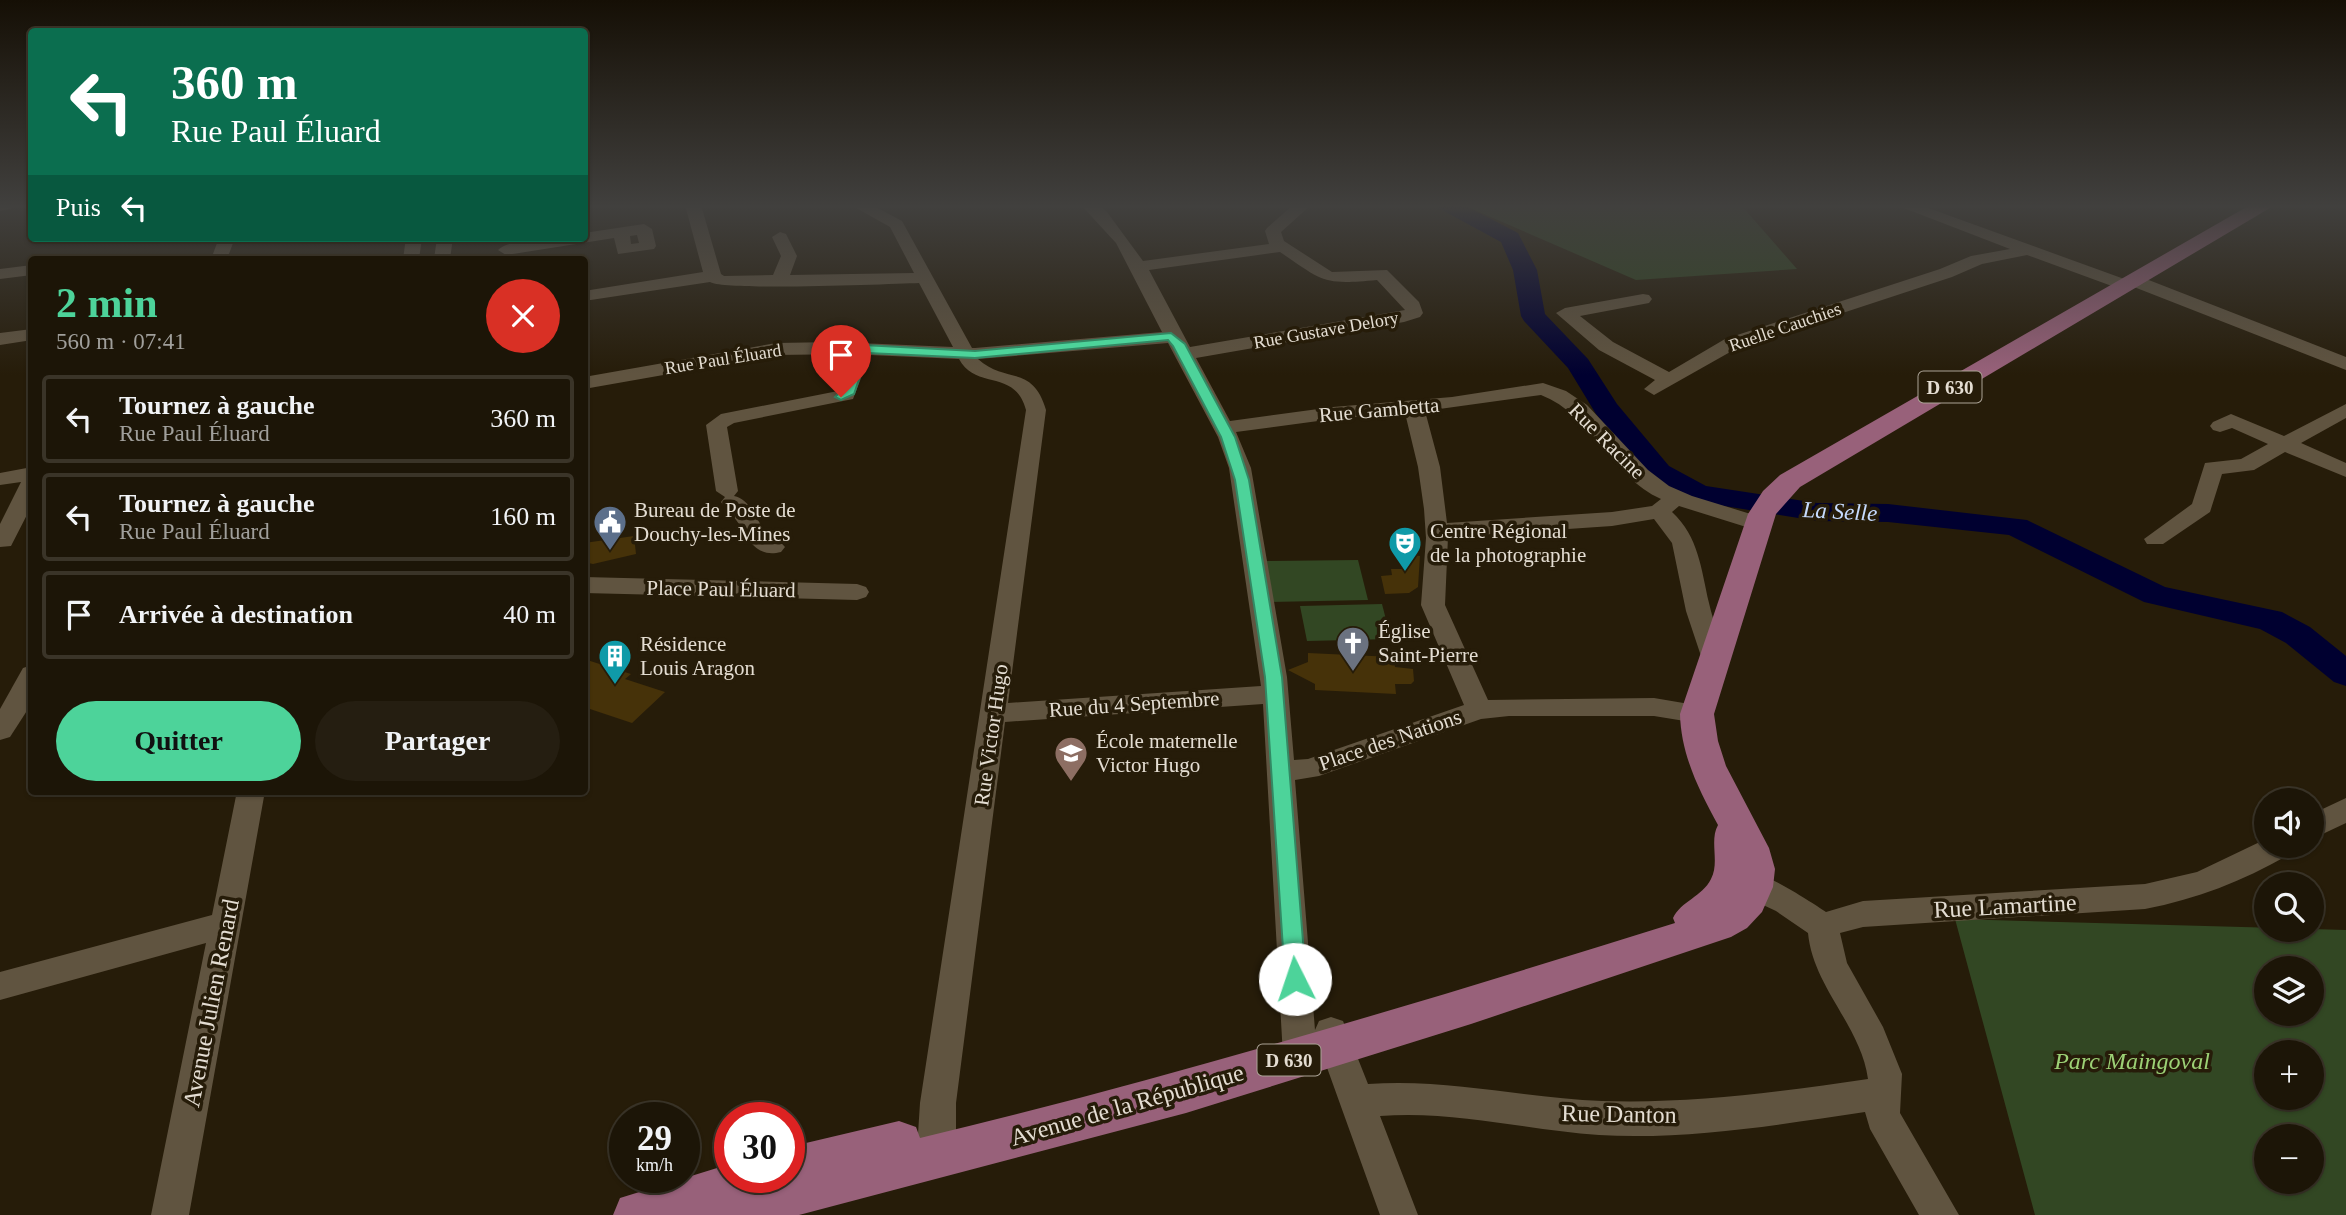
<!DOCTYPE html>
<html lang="fr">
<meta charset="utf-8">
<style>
:root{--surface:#1c1507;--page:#251e11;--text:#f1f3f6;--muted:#a09f9b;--line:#3a3428;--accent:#4dd39a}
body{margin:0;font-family:"Times New Roman",serif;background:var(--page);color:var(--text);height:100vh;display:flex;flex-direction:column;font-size:26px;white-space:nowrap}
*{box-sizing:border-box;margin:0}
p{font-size:23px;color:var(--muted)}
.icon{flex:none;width:38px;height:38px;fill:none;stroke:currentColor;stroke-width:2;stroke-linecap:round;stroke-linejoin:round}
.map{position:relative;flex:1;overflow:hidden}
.sheet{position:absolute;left:28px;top:256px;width:560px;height:539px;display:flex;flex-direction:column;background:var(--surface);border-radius:7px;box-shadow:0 2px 5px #0004,0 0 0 2px var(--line)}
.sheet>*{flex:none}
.hud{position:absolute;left:28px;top:28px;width:560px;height:214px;border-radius:7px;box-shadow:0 2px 5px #0004,0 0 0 2px var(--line);background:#0b6e4f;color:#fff;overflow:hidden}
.tools{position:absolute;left:2254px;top:788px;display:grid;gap:14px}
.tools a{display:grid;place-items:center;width:70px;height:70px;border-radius:50%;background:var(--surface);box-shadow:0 2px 5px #0004,0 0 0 2px var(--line);font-size:35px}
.speed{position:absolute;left:609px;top:1102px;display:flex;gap:14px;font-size:35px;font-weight:700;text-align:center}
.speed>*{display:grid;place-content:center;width:91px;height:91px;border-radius:50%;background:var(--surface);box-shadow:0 2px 5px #0004,0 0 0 2px var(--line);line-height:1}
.speed small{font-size:18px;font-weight:400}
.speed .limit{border:10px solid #d22;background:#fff;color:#111}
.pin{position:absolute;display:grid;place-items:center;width:60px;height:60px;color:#fff;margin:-72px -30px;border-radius:50% 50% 50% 0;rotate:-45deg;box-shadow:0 0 7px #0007}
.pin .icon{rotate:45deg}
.me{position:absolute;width:77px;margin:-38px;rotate:356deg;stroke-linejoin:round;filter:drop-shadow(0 0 5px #0008)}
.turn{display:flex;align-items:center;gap:24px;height:147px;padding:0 28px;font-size:32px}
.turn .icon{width:91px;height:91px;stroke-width:2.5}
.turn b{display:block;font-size:49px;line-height:60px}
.then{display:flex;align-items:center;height:66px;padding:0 28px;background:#0003;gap:14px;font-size:26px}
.round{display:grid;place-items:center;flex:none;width:74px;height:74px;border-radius:37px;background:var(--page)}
.summary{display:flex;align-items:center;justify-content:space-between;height:119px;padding:0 28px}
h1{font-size:42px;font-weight:600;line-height:52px;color:var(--accent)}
.button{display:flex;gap:14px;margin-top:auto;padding:14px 28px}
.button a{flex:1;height:80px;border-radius:42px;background:var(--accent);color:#111;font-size:28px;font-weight:600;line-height:80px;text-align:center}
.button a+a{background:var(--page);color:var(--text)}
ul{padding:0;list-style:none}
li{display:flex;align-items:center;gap:21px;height:88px;margin:0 14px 10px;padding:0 14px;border:4px solid var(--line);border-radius:7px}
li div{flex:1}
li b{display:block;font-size:26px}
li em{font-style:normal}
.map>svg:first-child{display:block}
.green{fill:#324723;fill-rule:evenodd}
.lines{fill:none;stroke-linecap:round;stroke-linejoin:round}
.river{fill:#000030;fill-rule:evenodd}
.building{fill:#463209}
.minor{fill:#605440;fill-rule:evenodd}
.major{fill:#98617a;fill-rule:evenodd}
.route{fill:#4dd39a;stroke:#328964;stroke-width:2}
.labels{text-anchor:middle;stroke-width:7;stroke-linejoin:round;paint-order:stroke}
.far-street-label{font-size:18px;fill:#e4ddd2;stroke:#261c09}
.shield{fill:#261c09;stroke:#aba396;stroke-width:2}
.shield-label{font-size:19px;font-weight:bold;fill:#e4ddd2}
.street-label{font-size:21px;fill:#e4ddd2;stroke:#261c09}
.poi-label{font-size:21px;fill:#e4ddd2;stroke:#261c09;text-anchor:start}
.water-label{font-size:23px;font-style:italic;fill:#c6dbfe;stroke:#261c09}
.near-street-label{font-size:24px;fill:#e4ddd2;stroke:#261c09}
.near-park-label{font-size:24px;font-style:italic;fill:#9cd175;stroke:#261c09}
</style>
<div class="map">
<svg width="2346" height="1215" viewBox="0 0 2346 1215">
<rect width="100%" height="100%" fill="#261c09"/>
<!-- green -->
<g class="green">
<polygon points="1463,205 1741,205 1797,269 1636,280"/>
<polygon points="1358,560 1368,600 1266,602 1260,561"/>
<polygon points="1382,604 1391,639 1307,641 1300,606"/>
<path d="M1955,919L2346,930V1215H2035ZM2266,968H2312V1013H2266ZM2266,1052H2312V1097H2266ZM2266,1136H2312V1181H2266Z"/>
</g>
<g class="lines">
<!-- river -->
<polygon class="river" points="1437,205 1464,205 1518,233 1537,270 1545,314 1588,359 1617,404 1669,466 1706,486 1817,503 1888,504 2027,520 2165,587 2282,612 2310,627 2346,656 2346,686 2334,682 2286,643 2260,629 2144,602 2009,535 1888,522 1817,521 1687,500 1649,478 1596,414 1568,368 1524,321 1521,316 1513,270 1501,242 1440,209"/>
</g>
<!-- building -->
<g class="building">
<polygon points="634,536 636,554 593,564 584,562 584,543"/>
<polygon points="1405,554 1420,556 1418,587 1409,593 1385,594 1381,576 1392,575 1391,569 1404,569"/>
<polygon points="1308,653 1393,657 1395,667 1413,669 1414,681 1411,684 1395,684 1396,694 1315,690 1315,684 1288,670 1308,662"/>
<polygon points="584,659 631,674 625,679 665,692 632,723 584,707"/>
</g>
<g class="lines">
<!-- minor -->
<g class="minor">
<polygon points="0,205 17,205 14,208 0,211"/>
<path d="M685,205H701L721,274L724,276L773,275L781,256L772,237L780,232L786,234L797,256L790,275L914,273L890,227L851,205H872L902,221L972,348H975L1162,332L1116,243L1081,205H1099L1107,212L1143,261L1269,244L1265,231L1267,228L1293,205H1311L1281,232L1284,241L1332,272L1387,270L1419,302L1423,313L1420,317L1404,322L1196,358L1230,421L1333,407L1452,397L1543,383L1566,391L1587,405L1648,470L1669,486L1692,496L1767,519L1770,524L1767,529L1759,531L1679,506L1672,512C1699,537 1701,569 1709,603C1713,621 1720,639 1727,656L1723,662L1714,665L1705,662L1701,656L1686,611L1672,543L1654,519L1612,526L1448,537L1445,605L1488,700L1654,698L1707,707L1710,714L1707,721L1697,723L1654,716H1509L1481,719L1319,776L1295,780L1315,1030L1319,1021L1331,1017L1343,1021L1368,1084C1447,1078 1524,1098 1602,1101C1691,1104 1780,1092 1868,1079C1861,1026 1813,987 1808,933L1776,911L1729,889L1725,880L1729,871C1733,870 1736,868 1740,868C1758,868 1810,901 1826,912L1863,901L2145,884L2197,872L2266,839V845H2296L2292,853C2245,880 2198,899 2145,909L1863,927L1840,933L1847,963L1883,1027L1902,1074L1900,1113L1959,1215H1919L1870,1129L1865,1112C1777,1125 1687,1140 1599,1135C1526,1130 1453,1110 1380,1116L1418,1215H1380L1316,1037L1317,1056L1312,1067L1300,1072L1288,1067L1283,1056L1263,704L1005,722L956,1103V1155L951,1168L938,1173L925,1168L920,1155L918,1134L920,1103L1026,410C1015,368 976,391 959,359L870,355L853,399L734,423L727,427L738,491L734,496C752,500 756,521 767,534C772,540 780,540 785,547L781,552C757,558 749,541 739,524C734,516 726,510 721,502L725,497L716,491L706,425L721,414L838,391L852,354L776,355L584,389V377L776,343L835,342L953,347L919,283C889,284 724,291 710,282L584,301V291L703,272ZM1280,252C1324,282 1323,285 1377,280L1405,310L1190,347L1149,270ZM1168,343L1218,437L1229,468L1261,686L1008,703L1046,410C1033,364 1005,384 978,359ZM1541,395C1593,415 1611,477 1661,499L1652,506L1612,512L1447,523L1440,467L1425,411ZM1405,413L1418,467L1424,509L1426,538L1421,605L1464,705L1308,759L1294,760L1287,677L1251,468L1236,432L1333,419Z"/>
<polygon points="1896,205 1920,205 2127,280 2135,276 2141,277 2346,357 2346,370 2134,287 2126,290 2120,289 2027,255 1982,264 1952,277 1739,347 1654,395 1644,389 1655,380 1599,350 1556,313 1565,308 1643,294 1649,295 1652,299 1649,303 1580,316 1613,342 1669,372 1725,339 1940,269 1971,256 2010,249"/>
<path d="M644,224L652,229L656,246L654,249L618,254L614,238L506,255L498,250C510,237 566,238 584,238V233ZM637,235L639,243L631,244L630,236Z"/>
<polygon points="219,238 235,238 227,259 211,259"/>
<polygon points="406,238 422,238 419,259 403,259"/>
<polygon points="437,238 453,238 450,259 434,259"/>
<polygon points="32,265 32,275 0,279 0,269"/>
<polygon points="32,329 32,340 0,345 0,333"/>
<polygon points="2346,404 2346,418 2301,443 2346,463 2346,477 2285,452 2254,470 2222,474 2210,512 2163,544 2147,544 2144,539 2192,504 2205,463 2241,459 2268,444 2232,428 2220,432 2213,430 2210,426 2213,422 2231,414 2284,436"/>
<polygon points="32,467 32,505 11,546 0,547 0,524 21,482 0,485 0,473"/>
<polygon points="584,577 857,584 866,587 869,592 866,597 857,600 584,593"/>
<polygon points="32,665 32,703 10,737 0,740 0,709 23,668"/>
<polygon points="237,791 265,791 189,1215 151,1215 206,943 0,1000 0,972 212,915"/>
<polygon points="2346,798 2346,823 2312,839 2312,814"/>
</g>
<!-- major -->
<path class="major" d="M2250,205H2275L1800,487L1776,514L1714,714L1718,741L1726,766L1769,848L1775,869L1773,887L1762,912L1747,928L1731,937L1471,1024L1186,1113L799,1215H613L620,1198L730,1164V1178H789V1147L899,1121L916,1127L920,1138C1175,1077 1425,1001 1675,923L1673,918C1681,901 1702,897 1711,879C1720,862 1709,841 1718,825C1699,790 1681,755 1680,714L1748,514L1763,491L1780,475Z"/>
</g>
<!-- sky -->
<linearGradient id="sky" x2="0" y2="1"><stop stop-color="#150f05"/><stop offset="0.55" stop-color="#41403e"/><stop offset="1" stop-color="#41403e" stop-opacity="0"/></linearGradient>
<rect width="2346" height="375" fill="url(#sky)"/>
<!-- route -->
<polygon class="route" points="1171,333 1185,344 1235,437 1249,480 1282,677 1306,979 1303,985 1295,988 1288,985 1285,979 1265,677 1235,480 1221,437 1173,346 1168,340 975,358 868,353 854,394 841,400 835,397 843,389 857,349 863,345 975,351"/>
<!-- icons -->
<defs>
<symbol id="civic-pin" viewBox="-11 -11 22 30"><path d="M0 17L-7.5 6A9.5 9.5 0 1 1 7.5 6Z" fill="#5c6f8a" stroke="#261c09"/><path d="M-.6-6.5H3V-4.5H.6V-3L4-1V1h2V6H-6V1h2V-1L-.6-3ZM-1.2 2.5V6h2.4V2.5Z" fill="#fff"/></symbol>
<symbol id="theatre-pin" viewBox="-11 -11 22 30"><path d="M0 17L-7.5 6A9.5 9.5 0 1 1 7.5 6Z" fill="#0f9aa8" stroke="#261c09"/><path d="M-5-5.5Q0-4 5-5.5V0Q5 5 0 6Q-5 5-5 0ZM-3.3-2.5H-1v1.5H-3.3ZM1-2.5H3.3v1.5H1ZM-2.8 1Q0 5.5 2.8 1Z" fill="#fff"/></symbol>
<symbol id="church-pin" viewBox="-11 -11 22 30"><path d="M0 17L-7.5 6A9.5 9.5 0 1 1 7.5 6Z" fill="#6b7280" stroke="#261c09"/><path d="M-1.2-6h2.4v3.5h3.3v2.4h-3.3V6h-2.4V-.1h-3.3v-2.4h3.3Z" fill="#fff"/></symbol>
<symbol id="building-pin" viewBox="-11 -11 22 30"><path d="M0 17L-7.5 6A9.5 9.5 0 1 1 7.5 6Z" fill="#0f9aa8" stroke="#261c09"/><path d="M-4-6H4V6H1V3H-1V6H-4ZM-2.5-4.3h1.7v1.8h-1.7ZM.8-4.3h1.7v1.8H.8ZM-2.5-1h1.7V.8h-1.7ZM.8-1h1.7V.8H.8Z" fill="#fff"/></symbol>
<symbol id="school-pin" viewBox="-11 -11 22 30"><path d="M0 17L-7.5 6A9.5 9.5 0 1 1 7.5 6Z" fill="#8d6e63" stroke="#261c09"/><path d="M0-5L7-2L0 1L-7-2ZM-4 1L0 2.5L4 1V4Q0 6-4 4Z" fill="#fff"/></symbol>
</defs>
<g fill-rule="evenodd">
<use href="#civic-pin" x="591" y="503" width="38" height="52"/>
<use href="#theatre-pin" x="1386" y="524" width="38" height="52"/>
<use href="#church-pin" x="1334" y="624" width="38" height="52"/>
<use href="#building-pin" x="596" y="637" width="38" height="52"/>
<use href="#school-pin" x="1052" y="734" width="38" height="52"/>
</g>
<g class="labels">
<!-- far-street labels -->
<g class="far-street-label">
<text transform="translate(1785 327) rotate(-19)" y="6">Ruelle Cauchies</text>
<text transform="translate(1326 330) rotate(-10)" y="6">Rue Gustave Delory</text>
<text transform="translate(723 359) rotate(-9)" y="6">Rue Paul Éluard</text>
</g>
<!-- shield labels -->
<g class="shield">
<rect x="1918.5" y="371.5" width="63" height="31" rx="5"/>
<rect x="1257.5" y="1044.5" width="63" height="31" rx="5"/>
</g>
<g class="shield-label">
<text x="1950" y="394">D 630</text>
<text x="1289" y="1067">D 630</text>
</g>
<!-- street labels -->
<g class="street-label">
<text transform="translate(1379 410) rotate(-5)" y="7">Rue Gambetta</text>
<text transform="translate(1607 441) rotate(45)" y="7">Rue Racine</text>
<text transform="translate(721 589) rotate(1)" y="7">Place Paul Éluard</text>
<text transform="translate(1134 704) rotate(-4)" y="7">Rue du 4 Septembre</text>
<text transform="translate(991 735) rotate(-82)" y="7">Rue Victor Hugo</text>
<text transform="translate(1390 740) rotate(-19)" y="7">Place des Nations</text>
</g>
<!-- poi labels -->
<g class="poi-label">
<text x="634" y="517">Bureau de Poste de<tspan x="634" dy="24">Douchy-les-Mines</tspan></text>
<text x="1430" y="538">Centre Régional<tspan x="1430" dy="24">de la photographie</tspan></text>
<text x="1378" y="638">Église<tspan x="1378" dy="24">Saint-Pierre</tspan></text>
<text x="640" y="651">Résidence<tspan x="640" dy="24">Louis Aragon</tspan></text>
<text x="1096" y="748">École maternelle<tspan x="1096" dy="24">Victor Hugo</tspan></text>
</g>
<!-- water labels -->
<g class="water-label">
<text transform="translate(1840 511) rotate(3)" y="8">La Selle</text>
</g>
<!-- near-street labels -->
<g class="near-street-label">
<text transform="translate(2005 906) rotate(-3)" y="8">Rue Lamartine</text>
<text transform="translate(211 1003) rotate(-79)" y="8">Avenue Julien Renard</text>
<text transform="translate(1127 1105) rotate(-16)" y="8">Avenue de la République</text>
<text transform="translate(1619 1114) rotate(1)" y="8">Rue Danton</text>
</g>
<!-- near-park labels -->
<g class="near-park-label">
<text x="2132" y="1069">Parc Maingoval</text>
</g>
</g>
</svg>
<div class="tools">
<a><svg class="icon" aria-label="sound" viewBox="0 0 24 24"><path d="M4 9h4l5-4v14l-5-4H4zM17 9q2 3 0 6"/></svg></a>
<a><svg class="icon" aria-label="search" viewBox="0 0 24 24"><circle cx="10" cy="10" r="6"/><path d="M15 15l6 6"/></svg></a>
<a><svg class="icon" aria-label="layers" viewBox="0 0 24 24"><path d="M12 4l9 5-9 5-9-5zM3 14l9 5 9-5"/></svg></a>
<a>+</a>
<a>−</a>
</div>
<div class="speed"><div>29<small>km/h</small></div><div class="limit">30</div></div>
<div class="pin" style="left:841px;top:397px;background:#d93025"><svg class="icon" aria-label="arrive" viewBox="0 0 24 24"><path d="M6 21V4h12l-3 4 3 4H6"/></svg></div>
<svg class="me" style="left:1295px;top:979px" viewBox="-20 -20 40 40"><circle r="19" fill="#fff"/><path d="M0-13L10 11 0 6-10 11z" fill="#4dd39a"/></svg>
<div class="hud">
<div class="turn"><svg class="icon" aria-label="left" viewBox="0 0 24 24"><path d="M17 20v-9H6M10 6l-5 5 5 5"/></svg><div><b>360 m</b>Rue Paul Éluard</div></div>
<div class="then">Puis<svg class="icon" aria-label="left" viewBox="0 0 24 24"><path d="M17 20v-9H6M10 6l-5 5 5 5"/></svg></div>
</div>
<section class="sheet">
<div class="summary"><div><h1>2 min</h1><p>560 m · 07:41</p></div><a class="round" style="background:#d93025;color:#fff"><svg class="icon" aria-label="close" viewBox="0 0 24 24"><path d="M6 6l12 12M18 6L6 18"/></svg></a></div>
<ul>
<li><svg class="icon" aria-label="left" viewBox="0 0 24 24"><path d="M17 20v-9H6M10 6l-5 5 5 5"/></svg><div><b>Tournez à gauche</b><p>Rue Paul Éluard</p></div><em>360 m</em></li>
<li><svg class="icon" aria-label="left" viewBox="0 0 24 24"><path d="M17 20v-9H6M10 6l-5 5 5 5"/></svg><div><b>Tournez à gauche</b><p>Rue Paul Éluard</p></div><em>160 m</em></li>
<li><svg class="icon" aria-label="arrive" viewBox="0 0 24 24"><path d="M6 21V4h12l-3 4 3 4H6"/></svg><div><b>Arrivée à destination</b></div><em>40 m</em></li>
</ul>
<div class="button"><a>Quitter</a><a>Partager</a></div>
</section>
</div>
